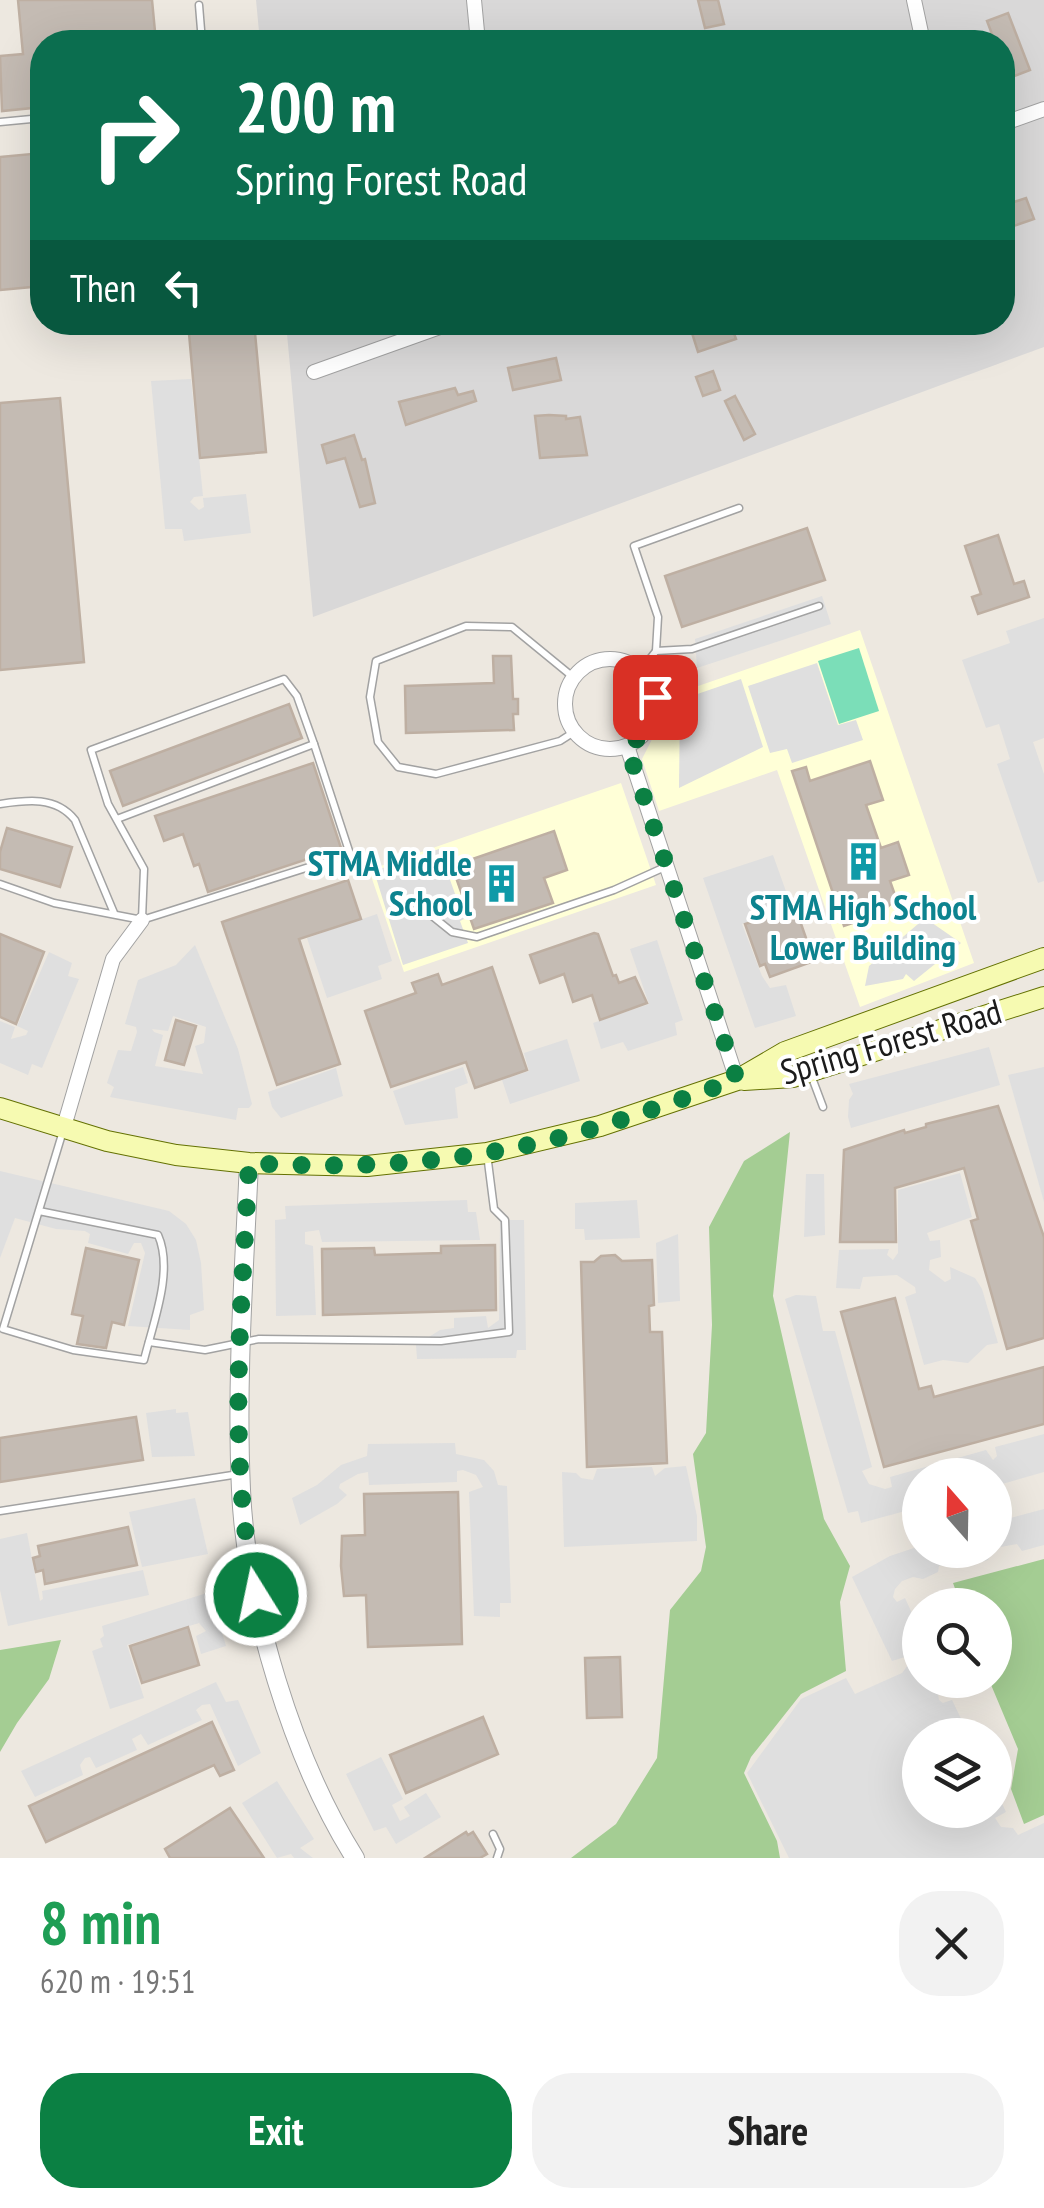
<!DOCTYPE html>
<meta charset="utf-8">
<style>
:root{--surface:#fff;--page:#f2f2f2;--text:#222;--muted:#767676;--accent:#0b8043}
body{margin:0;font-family:"PT Sans Narrow",sans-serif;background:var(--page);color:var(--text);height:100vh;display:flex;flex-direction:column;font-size:38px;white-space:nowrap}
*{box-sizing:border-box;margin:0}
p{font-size:32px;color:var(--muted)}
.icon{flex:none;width:55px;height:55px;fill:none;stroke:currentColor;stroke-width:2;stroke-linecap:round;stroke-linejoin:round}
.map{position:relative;height:1858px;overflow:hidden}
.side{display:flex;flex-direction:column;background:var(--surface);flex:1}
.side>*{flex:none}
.banner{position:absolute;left:30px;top:30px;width:985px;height:305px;border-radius:40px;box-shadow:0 10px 40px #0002;background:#0b6e4f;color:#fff;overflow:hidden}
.needle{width:65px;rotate:340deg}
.tools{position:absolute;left:902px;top:1458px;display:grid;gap:20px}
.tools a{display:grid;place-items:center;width:110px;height:110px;border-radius:50%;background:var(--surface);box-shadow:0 10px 40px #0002;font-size:50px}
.pin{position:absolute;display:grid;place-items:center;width:85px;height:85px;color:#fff;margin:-42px;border-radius:20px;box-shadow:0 5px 15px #0006}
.me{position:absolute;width:110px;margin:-55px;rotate:350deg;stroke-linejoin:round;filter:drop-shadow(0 0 8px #0008)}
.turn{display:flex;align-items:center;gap:35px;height:210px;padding:0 40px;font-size:45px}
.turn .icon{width:130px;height:130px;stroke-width:2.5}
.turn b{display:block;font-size:70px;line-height:85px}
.then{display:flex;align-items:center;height:95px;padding:0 40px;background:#0003;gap:20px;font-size:38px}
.round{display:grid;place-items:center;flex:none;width:105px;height:105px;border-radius:40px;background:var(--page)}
.summary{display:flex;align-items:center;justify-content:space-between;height:170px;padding:0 40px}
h1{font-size:60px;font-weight:600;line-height:75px;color:#1e9e55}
.cta{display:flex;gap:20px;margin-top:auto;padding:20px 40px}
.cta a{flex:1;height:115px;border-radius:40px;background:var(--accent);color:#fff;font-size:40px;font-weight:600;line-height:115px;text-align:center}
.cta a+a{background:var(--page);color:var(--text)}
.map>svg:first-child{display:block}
.residential{fill:#d9d8d8}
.education{fill:#ffffd7}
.forest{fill:#a4cd93}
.pitch{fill:#7bdeb8}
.parking{fill:#dfdfdf;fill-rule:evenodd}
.building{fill:#c4bbb3;stroke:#beafa2;stroke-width:2.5}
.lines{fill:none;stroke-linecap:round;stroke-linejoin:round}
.service-casing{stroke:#a2a2a2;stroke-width:9}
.minor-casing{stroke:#a2a2a2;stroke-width:16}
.tertiary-casing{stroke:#a2a2a2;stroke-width:20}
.secondary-casing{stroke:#647103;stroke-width:22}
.service{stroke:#fff;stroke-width:6}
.minor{stroke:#fff;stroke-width:14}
.tertiary{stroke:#fff;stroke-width:18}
.secondary{stroke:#f6fab1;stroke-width:20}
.route{stroke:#0b8043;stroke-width:18;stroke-dasharray:0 32.4}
.labels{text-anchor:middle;stroke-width:8;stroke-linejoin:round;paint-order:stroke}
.culture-label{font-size:35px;font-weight:bold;fill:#0d838f;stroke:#fff;text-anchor:end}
.street-label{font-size:35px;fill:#1b1b1b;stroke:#fff}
</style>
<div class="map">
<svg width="1044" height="1858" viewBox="0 0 1044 1858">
<rect width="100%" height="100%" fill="#ede8e0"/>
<!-- residential -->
<polygon class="residential" points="256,0 1044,0 1044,347 313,617 286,323 1002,322 1002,42 260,42"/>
<!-- education -->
<g class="education">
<polygon points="860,630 974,963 860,1007 777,770 659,811 642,759 675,694"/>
<polygon points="621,783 656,885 404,972 369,870"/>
</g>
<!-- forest -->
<g class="forest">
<polygon points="790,1132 773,1296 824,1519 850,1566 840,1602 846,1671 801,1694 751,1757 744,1773 777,1841 780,1858 571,1858 616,1824 657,1758 670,1610 701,1571 706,1547 693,1454 706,1433 712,1325 709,1227 744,1161"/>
<polygon points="1044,1559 1044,1815 1024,1824 1011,1789 1018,1749 989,1680 995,1680 995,1605 961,1605 953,1583"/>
<polygon points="61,1640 49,1679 17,1723 0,1752 0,1650"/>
</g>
<!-- pitch -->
<polygon class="pitch" points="859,648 879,711 839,724 818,661"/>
<!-- parking -->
<g class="parking">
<polygon points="191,379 203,496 194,497 190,502 199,510 204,507 203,498 246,494 251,533 184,541 182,529 165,529 151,381"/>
<polygon points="822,596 831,624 697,668 695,639"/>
<polygon points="1044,618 1044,738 1033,742 1044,774 1044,881 1038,883 997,764 1010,759 999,724 986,728 962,660 1010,643 1006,631"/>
<polygon points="817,663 838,725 856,720 863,740 792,763 787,749 770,753 748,686"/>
<polygon points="741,679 763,747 679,788 680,700"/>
<polygon points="439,849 464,919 460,921 468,943 403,965 374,871"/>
<polygon points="773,855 788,897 774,902 776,911 742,924 762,976 770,988 786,985 796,1016 755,1028 703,878"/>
<polygon points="377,914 392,961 378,966 382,979 327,998 307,938"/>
<polygon points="925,918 961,943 914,981 906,974 903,979 865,986 869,966"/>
<polygon points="657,940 683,1020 675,1023 677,1035 628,1051 623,1042 601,1049 593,1023 649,1004 630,949"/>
<path d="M195,945L238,1049L252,1104L249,1108H238L236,1120L110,1097L114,1087L107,1083L118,1050L131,1051L137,1032L136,1027L125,1024L138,980L176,965ZM173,1016L206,1027L204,1043L195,1046L203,1074L155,1066L163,1035L154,1032L152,1029L168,1031Z"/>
<polygon points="49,952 72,963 68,976 79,979 42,1068 32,1064 28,1075 0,1063 0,1021 15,1027 11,1039 26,1035 28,1031 17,1026"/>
<polygon points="567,1039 580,1081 510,1104 502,1080 529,1071 524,1053"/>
<polygon points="989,1047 1000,1085 851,1128 848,1117 849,1100 853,1094 849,1084"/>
<polygon points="463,1067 468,1083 455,1088 458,1118 405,1125 393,1091"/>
<polygon points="1044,1067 1044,1202 1008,1075"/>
<polygon points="336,1068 343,1096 281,1118 272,1107 268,1092"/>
<polygon points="0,1171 169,1211 186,1224 196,1240 201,1263 204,1310 190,1315 190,1330 128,1326 145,1253 141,1243 134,1243 128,1254 88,1243 90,1234 85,1231 56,1229 15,1218 0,1258"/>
<polygon points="960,1173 972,1217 927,1233 930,1241 940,1240 941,1257 930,1260 929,1270 945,1282 951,1279 950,1267 975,1278 982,1289 998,1343 987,1345 968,1363 943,1360 924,1365 905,1297 916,1293 915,1287 897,1275 863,1277 860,1289 836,1288 839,1250 889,1249 887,1255 893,1260 898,1253 898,1190"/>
<polygon points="806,1174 824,1174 825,1235 804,1237"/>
<polygon points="467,1200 468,1212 476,1212 480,1240 322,1242 319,1230 305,1232 305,1244 313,1246 316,1315 276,1316 275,1220 286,1219 285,1206"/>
<polygon points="637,1200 640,1238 585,1240 584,1229 575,1229 575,1203"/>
<polygon points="500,1220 524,1220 526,1350 517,1350 516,1358 417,1359 416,1345 440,1330 454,1328 454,1318 486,1316 488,1328 499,1320"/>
<polygon points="678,1234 680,1301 658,1303 656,1243"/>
<polygon points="796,1295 816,1296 823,1331 835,1331 872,1467 862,1471 869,1484 885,1489 892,1487 890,1477 986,1450 993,1460 997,1456 995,1447 1044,1434 1044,1472 995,1486 995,1475 920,1475 920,1507 861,1523 858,1511 848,1513 785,1299"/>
<polygon points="176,1409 176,1413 188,1412 195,1456 152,1457 146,1413"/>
<polygon points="455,1443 456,1454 484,1460 494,1471 498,1485 507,1486 511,1603 500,1603 500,1617 474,1616 469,1492 483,1487 476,1475 463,1470 457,1471 457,1482 369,1485 368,1472 358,1474 340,1484 339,1488 347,1495 337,1504 300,1525 292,1498 317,1485 341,1465 367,1456 368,1444"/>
<polygon points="686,1466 697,1516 697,1541 564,1547 562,1472 576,1473 581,1478 593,1480 597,1469 652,1467 655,1476 665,1468"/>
<polygon points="195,1498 208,1554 142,1567 129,1512"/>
<polygon points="1044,1509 1044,1545 1022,1551 1017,1544 995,1548 995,1522"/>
<polygon points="27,1533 40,1601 43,1599 42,1591 143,1570 149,1595 8,1626 0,1590 0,1539"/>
<polygon points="920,1546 920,1550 993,1550 988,1560 974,1564 969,1558 939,1566 938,1572 923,1579 913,1577 902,1581 895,1589 893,1597 897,1602 905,1598 920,1631 920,1680 943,1680 947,1689 938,1694 939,1700 943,1703 952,1700 969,1735 920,1735 920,1810 995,1810 995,1789 1006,1812 995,1818 1001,1827 1013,1828 1018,1835 1044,1823 1044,1858 789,1858 747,1773 801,1699 846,1678 855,1694 902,1673 908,1665 905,1657 892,1661 852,1577 890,1556"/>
<polygon points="210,1592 226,1646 201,1654 196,1636 206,1631 199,1623 127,1645 144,1698 110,1709 92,1651 103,1647 100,1639 104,1636 102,1626"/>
<polygon points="216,1682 226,1702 238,1700 261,1753 238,1766 210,1704 202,1705 196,1710 202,1720 148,1745 141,1734 132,1739 137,1750 96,1768 90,1757 85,1758 80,1765 83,1775 35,1797 21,1771"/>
<polygon points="381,1757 403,1799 392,1805 400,1821 410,1816 404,1807 426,1793 441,1817 396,1844 386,1827 374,1831 346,1774"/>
<polygon points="277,1781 314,1839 300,1848 313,1858 294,1858 291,1854 277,1858 242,1803"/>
</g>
<!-- building -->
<g class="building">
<polygon points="18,0 152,0 156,42 42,42 42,107 2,111 0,56 23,54"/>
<polygon points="698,0 718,0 724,24 705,28"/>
<polygon points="1008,13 1030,70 1009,78 1002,61 1002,42 995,42 987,21"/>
<polygon points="42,153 42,286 0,290 0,157"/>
<polygon points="1026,198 1034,219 1002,230 1002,206"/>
<polygon points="188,322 254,322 266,452 200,458"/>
<polygon points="721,322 730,322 736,339 698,352 692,333"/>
<polygon points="556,358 561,380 513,390 508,368"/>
<polygon points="713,371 720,390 703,396 696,377"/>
<polygon points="455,388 458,395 473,391 476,401 406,425 399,402"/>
<polygon points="735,396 755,434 744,440 725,401"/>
<polygon points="60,398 84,662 0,670 0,403"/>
<polygon points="549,415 566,416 566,419 580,417 587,455 540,458 535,416"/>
<polygon points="354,435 362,460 365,459 375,503 360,507 345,458 327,463 322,445"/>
<polygon points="807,528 825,580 682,627 665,576"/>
<polygon points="998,535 1014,584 1024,581 1029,597 978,614 972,597 981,594 965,546"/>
<polygon points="493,656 511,656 513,699 518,699 518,714 513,714 514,730 406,733 405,686 494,683"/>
<polygon points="289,704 302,738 123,806 110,771"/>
<polygon points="870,761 883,800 866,805 881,848 898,842 909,875 890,881 896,898 882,913 844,926 792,771 806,767 810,781"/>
<polygon points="313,763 341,848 208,892 199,864 194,866 183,834 164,841 155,816"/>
<polygon points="7,828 72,847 60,887 0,869 0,852"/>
<polygon points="554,831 567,870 544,878 553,903 474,929 452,866"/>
<polygon points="348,880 361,919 299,939 340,1064 277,1085 222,922"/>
<polygon points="792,898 814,961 770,977 765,964 760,966 745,924 779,913 776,903"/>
<polygon points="594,933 598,934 613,976 616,975 619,983 635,977 647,1003 600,1020 592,995 573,1002 564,974 540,983 530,955"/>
<polygon points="0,934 44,952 16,1024 0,1017"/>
<polygon points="492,967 527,1070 475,1088 466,1062 391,1087 365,1011 416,993 412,983 438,974 442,985"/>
<polygon points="176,1020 196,1026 184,1065 165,1060"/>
<polygon points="998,1106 1044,1237 1044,1338 1007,1349 971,1221 978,1219 964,1168 895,1188 896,1242 840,1242 844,1150 904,1130 905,1133 926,1127 926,1124"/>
<polygon points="495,1245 496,1310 323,1315 322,1249 374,1248 375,1255 441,1253 441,1246"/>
<polygon points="86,1248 139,1260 124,1325 112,1322 106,1348 77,1344 83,1316 72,1314"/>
<polygon points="615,1255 622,1261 652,1260 654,1305 649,1306 650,1332 662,1332 667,1463 587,1467 581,1262 594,1262 601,1256"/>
<polygon points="895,1298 919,1389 931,1386 934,1397 1044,1367 1044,1424 884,1467 841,1312"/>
<polygon points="136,1417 143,1460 0,1482 0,1438"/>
<polygon points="458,1492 462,1644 368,1647 366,1595 344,1596 341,1566 342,1536 365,1535 364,1494"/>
<polygon points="128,1527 137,1565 45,1584 43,1570 36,1572 33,1558 40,1556 38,1546"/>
<polygon points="188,1627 199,1665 142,1683 130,1646"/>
<polygon points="620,1657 622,1717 587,1718 585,1658"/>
<polygon points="483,1717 498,1754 406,1793 390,1755"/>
<polygon points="212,1722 234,1770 220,1776 214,1765 46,1842 29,1806"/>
<polygon points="230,1808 264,1858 170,1858 165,1849"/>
<polygon points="466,1832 468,1835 473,1832 487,1854 480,1858 425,1858"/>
</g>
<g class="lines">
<defs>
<g id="service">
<polyline points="199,5 202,42"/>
<polyline points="0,122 42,118"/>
<polyline points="656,651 658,617 634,546 739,508"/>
<polyline points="641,670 656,651 692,649 819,606"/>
<polyline points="573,677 512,627 466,626 376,661 370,697 378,742 398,767 436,774 560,741 574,732"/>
<path d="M0,804C27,800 56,796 75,820L114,913"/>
<polyline points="117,819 314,744 297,696 284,679 91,750 108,804 144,869 142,919"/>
<polyline points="0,884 54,903 142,920 350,854 314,744"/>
<polyline points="416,903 452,932 477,937 614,890 665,867"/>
<polyline points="811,1075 823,1107"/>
<path d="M39,1211L158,1235C174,1271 153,1323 144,1360L73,1350L3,1329L63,1131"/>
<polyline points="149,1342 205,1350 259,1339 441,1341 509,1332 505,1220 494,1209 487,1154"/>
<polyline points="0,1511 239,1474"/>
<polyline points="493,1834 500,1849 497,1858"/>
</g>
<g id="minor">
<polyline points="474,0 478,42"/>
<polyline points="914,0 923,42"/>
<polyline points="1002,124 1044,109"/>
<polyline points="314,372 454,322"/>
<circle cx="610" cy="704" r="45"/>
<polyline points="627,746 737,1080"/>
<polyline points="63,1130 113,959 142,920"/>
</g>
<path id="tertiary" d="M249,1163C244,1272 236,1381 241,1490C246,1605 293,1760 355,1858"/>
<g id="secondary">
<polyline points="744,1080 793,1077 1044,997"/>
<polyline points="0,1108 107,1141 176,1155 249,1163 367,1166 487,1153 600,1126 737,1080 785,1052 1044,958"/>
</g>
</defs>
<!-- service casing -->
<use href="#service" class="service-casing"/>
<!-- minor casing -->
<use href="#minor" class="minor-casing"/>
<!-- tertiary casing -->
<use href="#tertiary" class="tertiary-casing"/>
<!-- secondary casing -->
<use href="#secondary" class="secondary-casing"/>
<!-- service -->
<use href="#service" class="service"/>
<!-- minor -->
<use href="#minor" class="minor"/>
<!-- tertiary -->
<use href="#tertiary" class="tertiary"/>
<!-- secondary -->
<use href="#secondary" class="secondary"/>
</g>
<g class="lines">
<!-- route -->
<path class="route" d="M256,1595C226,1454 242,1306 249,1163C349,1169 448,1164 546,1141C611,1126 674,1101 737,1080L627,746C647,734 654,720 655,697"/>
</g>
<!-- icons -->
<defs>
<symbol id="building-bare" viewBox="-9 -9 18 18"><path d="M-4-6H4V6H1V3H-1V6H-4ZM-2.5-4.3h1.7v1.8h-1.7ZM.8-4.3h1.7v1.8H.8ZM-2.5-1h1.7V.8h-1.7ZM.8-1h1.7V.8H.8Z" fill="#0f9aa8" stroke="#fff" stroke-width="2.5" paint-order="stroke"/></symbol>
</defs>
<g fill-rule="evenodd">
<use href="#building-bare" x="836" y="834" width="55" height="55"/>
<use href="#building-bare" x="474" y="856" width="55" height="55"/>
</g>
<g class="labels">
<!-- culture labels -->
<g class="culture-label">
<text x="472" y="876">STMA Middle<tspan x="472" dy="40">School</tspan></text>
<text x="863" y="920" text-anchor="middle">STMA High School<tspan x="863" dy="40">Lower Building</tspan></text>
</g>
<!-- street labels -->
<g class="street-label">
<text transform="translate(891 1042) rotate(-16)" y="12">Spring Forest Road</text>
</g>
</g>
</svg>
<div class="tools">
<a><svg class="needle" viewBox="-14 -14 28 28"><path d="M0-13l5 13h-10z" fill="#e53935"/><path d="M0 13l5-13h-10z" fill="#767676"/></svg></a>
<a><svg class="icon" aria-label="search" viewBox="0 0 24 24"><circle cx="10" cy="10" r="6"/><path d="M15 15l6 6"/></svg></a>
<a><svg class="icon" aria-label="layers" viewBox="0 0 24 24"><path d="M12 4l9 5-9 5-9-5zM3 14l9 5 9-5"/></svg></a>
</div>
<div class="pin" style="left:655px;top:697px;background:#d93025"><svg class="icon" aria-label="arrive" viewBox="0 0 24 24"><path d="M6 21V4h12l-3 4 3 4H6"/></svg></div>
<svg class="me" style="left:256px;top:1595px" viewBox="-20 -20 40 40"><circle r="17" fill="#0b8043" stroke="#fff" stroke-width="3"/><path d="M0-11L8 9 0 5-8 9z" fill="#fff"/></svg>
<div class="banner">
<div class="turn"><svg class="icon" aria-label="right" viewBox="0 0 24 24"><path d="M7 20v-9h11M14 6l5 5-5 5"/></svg><div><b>200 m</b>Spring Forest Road</div></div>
<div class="then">Then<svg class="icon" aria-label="left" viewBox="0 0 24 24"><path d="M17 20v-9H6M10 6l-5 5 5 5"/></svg></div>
</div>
</div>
<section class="side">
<div class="summary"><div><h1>8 min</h1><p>620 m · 19:51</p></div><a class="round"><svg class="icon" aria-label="close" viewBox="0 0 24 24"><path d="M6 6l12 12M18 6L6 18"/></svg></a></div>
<div class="cta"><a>Exit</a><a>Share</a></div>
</section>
